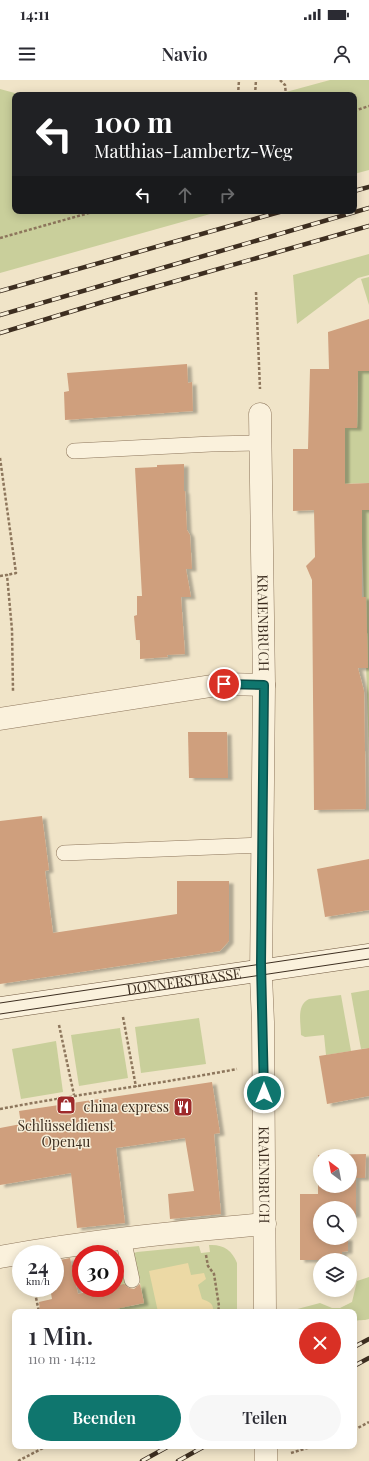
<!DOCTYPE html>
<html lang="de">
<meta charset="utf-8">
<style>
:root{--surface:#fff;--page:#f7f7f7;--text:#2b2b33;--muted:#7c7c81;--accent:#0f766e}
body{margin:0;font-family:"Playfair Display",serif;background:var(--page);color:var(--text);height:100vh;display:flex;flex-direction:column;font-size:15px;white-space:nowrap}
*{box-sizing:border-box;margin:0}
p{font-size:13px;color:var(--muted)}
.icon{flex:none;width:22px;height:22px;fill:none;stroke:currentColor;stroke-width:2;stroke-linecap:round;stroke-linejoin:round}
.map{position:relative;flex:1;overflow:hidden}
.sheet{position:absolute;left:12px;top:1229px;width:345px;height:140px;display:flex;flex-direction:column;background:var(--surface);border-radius:8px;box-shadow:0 2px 10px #0003}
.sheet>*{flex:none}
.hud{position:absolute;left:12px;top:12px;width:345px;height:122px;border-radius:8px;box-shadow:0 2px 10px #0003;background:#202124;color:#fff;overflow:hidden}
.needle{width:26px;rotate:328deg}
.controls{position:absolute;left:313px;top:1069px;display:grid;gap:8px}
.controls a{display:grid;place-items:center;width:44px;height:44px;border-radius:50%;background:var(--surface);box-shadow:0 2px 10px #0003;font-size:20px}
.speed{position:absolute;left:12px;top:1165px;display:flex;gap:8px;font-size:20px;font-weight:700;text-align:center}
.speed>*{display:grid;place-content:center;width:52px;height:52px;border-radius:50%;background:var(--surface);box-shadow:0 2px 10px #0003;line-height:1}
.speed small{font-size:10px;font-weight:400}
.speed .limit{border:6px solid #d22;background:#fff;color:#111}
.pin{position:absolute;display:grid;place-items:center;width:34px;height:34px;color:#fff;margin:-17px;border:2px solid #fff;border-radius:50%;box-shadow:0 1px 4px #0007}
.me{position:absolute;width:44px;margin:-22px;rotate:0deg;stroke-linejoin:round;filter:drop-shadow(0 0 3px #0008)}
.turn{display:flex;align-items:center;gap:14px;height:84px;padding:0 16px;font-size:18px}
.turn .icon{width:52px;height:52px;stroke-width:2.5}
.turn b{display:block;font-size:28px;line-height:34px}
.lanes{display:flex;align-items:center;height:38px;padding:0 16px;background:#0003;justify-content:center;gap:20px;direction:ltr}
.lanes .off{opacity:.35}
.round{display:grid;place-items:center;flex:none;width:42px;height:42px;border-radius:21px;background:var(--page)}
.overview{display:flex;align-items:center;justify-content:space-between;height:68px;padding:0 16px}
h1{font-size:24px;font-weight:600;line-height:30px}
.button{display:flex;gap:8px;margin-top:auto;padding:8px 16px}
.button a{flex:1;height:46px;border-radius:24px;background:var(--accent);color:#fff;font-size:16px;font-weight:600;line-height:46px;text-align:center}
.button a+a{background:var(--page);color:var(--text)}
.status{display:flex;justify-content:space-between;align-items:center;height:28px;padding:0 20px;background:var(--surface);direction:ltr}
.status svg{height:11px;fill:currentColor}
header{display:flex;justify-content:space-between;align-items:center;height:52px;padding:0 16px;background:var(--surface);font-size:18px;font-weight:600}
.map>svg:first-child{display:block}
.green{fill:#c9cf9b}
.sand{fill:#ecd9a5}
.building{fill:#cf9f7d;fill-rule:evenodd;filter:url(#shadow)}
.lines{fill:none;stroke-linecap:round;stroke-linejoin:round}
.service-casing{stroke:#8d765c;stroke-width:16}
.minor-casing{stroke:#8d765c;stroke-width:23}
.secondary-casing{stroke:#6f573f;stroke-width:23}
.path{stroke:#8d765c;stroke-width:2.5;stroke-dasharray:3 2;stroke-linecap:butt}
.service{stroke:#faf1dc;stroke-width:15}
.minor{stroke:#faf1dc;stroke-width:22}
.secondary{stroke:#faf1dc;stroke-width:22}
.tram{stroke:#3d2e20;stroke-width:1}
.rail-casing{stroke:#3d2e20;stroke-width:4.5}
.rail{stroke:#f7eed8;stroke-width:3;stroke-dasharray:9;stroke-linecap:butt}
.route-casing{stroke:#0a4d48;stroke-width:10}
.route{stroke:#0f766e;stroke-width:7}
.labels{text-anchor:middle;stroke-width:3;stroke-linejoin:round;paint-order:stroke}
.street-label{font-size:14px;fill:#3d2e20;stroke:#f7eed8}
.poi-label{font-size:14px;fill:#3d2e20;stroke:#f7eed8;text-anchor:end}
</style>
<div class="status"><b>14:11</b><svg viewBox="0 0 49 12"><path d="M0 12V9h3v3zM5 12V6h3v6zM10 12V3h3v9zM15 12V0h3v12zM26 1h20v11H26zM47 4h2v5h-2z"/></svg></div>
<header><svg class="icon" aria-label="menu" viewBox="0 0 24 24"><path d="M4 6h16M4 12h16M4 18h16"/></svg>Navio<svg class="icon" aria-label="person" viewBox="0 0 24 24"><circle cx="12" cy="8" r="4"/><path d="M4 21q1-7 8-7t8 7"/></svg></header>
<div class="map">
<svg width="369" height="1381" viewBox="0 0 369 1381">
<defs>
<filter id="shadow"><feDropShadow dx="4.5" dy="2.5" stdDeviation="1" flood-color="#0004"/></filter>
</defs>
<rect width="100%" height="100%" fill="#f0e4c8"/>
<!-- green -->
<g class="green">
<polygon points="330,0 369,0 369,90 354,94 354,15 275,15"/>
<polygon points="0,9 22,15 15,15 15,131 221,131 0,193"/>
<polygon points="369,174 369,195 358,198 297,244 293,195"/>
<polygon points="369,197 369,225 361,199"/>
<polygon points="369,290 369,403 340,404 342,348 357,348 358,291"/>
<polygon points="361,430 369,430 369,673"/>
<polygon points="369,910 369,968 361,969 351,913"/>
<path d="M341,915L351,971L326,975L324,955L305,957L301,955C301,943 296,925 309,919Z"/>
<polygon points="199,938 206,984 141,993 135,947"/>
<polygon points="120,948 128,998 79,1006 71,955"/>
<polygon points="56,961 63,1012 21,1019 12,969"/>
<path d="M209,1165C223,1164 232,1170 237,1183V1232H117L111,1208H115V1177L119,1176L131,1226L144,1223L134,1173L137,1172L199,1166L201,1173L210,1172Z"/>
<polygon points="81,1181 81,1202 75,1203 72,1185"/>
<path d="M369,1197V1239C364,1241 358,1239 354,1242V1232H286L320,1223L332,1228H340L352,1222L357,1201Z"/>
</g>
<!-- sand -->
<path class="sand" d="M188,1183L191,1195L204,1193L206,1199L198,1205L202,1219C209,1222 214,1223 213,1232H158L149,1191Z"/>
<!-- building -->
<g class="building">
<polygon points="369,239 369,291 358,291 357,348 345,348 345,404 369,403 369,430 362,430 362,517 366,517 368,588 358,588 364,611 366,729 314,730 312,500 306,486 315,477 314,430 293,431 293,369 308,369 310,289 329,289 328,252"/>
<polygon points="187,284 188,303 192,302 193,331 65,340 64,312 69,311 67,293"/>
<polygon points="184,384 184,411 185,411 187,450 190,455 192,489 186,489 191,517 181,517 185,574 167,575 168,577 140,579 140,560 136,560 134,536 137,535 137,516 142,516 135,388 157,387 157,385"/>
<polygon points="188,652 227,652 228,698 189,698"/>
<polygon points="42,736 49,790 45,791 53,853 177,834 177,801 229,801 229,861 220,871 0,904 0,741"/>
<polygon points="369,779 369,830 325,837 317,789"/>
<polygon points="369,968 369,1016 327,1024 319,976"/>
<polygon points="212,1002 220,1053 214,1054 221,1134 170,1139 168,1114 194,1111 185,1058 116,1068 125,1143 77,1148 71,1093 0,1105 0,1048 21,1044 19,1031"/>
<path d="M366,1074L365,1098H356V1135H350V1128H320V1158H348V1171L342,1172V1180H300V1114H318V1075ZM320,1076H350V1106H320Z"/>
<polygon points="70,1178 78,1214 104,1208 115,1208 115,1206 124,1204 129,1208 134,1209 140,1204 144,1223 101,1232 40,1232 39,1222 52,1219 50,1208 55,1208 55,1181"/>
</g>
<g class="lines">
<defs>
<g id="service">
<polyline points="74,371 211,364 261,363"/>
<polyline points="64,773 263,765"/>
<polyline points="123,1158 132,1200"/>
</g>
<g id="minor">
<path id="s1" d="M260,334L264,605L261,896L263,942L265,1232"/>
<polyline points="0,639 224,604 264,605"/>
<path d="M0,1177C88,1161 176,1152 265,1144"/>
<polyline points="266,1381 266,1366"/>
</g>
<g id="secondary">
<path id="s2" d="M0,928L369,875"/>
</g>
</defs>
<!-- service casing -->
<use href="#service" class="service-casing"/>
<!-- minor casing -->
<use href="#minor" class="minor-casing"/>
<!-- secondary casing -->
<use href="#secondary" class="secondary-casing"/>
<!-- path -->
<g class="path">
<polyline points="280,0 285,5 286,15"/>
<polyline points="238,15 239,0"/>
<polyline points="255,15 256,0"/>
<polyline points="354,31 369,26"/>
<polyline points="0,158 96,131"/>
<polyline points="256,212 260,309"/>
<polyline points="0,378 16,493 7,495"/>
<polyline points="0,496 7,495 12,550 13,611"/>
<polyline points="123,937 136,1007"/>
<polyline points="59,945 74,1015"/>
<path d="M0,1029C79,1014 158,1004 237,989"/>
<polyline points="206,1175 208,1186 214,1194 219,1226 218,1232"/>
<polyline points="34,1208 39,1232"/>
<polyline points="354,1350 369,1342"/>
<polyline points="291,1373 314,1366"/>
<polyline points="18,1381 47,1366"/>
</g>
<!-- service -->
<use href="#service" class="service"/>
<!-- minor -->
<use href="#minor" class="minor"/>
<!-- secondary -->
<use href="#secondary" class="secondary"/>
<!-- tram -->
<g class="tram">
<polyline points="0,923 369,868"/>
<polyline points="0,934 369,879"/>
</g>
<defs>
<g id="rail">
<polyline points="354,111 369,107"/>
<polyline points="0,211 283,131"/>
<polyline points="0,235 369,128"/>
<polyline points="0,253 106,221 369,146"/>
<polyline points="354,1267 369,1259"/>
<polyline points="354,1286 369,1278"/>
<polyline points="142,1381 169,1366"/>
<polyline points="178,1381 205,1366"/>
</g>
</defs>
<!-- rail casing -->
<use href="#rail" class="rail-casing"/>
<!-- rail -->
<use href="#rail" class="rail"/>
</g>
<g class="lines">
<defs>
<polyline id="route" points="224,604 264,605 261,884 264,1013"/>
</defs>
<!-- route casing -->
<use href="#route" class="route-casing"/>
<!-- route -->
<use href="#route" class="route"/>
</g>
<!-- icons -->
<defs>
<symbol id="shop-square" viewBox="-11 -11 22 22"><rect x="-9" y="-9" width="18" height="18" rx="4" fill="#9e2a2b" stroke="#f7eed8"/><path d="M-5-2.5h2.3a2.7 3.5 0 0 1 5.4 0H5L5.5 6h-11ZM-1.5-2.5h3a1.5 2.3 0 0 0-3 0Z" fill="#fff"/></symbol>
<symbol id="restaurant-square" viewBox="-11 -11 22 22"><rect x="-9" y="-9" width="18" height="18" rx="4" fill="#9e2a2b" stroke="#f7eed8"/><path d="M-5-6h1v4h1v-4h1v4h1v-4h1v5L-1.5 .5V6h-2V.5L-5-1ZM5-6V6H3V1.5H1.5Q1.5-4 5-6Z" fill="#fff"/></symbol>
</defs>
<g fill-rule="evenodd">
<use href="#shop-square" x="55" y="1014" width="22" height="22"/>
<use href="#restaurant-square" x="172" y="1016" width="22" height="22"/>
</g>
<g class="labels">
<!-- street labels -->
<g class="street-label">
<text dy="5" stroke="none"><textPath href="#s1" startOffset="209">KRAIENBRUCH</textPath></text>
<text dy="5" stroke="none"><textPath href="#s2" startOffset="186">DONNERSTRASSE</textPath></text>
<text dy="5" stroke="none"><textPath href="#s1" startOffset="761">KRAIENBRUCH</textPath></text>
</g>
<!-- poi labels -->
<g class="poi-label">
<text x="169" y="1032">china express</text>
<text x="66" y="1051" text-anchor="middle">Schlüsseldienst<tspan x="66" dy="16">Open4u</tspan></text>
</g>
</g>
</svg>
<div class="controls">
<a><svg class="needle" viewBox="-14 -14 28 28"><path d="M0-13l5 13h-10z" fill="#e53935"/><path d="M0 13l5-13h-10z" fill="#7c7c81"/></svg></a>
<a><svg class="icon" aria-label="search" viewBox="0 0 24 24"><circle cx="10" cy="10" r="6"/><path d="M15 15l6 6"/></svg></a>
<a><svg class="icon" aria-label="layers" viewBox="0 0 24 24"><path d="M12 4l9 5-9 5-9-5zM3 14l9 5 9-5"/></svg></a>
</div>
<div class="speed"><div>24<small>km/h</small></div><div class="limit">30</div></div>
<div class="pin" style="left:224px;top:604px;background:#d93025"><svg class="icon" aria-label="arrive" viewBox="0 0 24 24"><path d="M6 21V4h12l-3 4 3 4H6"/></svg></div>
<svg class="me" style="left:264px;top:1013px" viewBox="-20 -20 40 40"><circle r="17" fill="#0f766e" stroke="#fff" stroke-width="3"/><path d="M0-11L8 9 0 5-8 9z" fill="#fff"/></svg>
<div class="hud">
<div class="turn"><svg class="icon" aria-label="left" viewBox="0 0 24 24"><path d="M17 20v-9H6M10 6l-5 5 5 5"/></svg><div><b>100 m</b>Matthias-Lambertz-Weg</div></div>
<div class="lanes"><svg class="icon" aria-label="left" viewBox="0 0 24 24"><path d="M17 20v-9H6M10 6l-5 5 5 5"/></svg><svg class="icon off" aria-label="ahead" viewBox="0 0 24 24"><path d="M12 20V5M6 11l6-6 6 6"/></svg><svg class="icon off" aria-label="right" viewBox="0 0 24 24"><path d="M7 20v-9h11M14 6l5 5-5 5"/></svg></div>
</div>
<section class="sheet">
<div class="overview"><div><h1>1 Min.</h1><p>110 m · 14:12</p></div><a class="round" style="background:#d93025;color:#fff"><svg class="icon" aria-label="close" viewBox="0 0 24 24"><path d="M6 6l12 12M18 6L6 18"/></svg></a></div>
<div class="button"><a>Beenden</a><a>Teilen</a></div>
</section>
</div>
